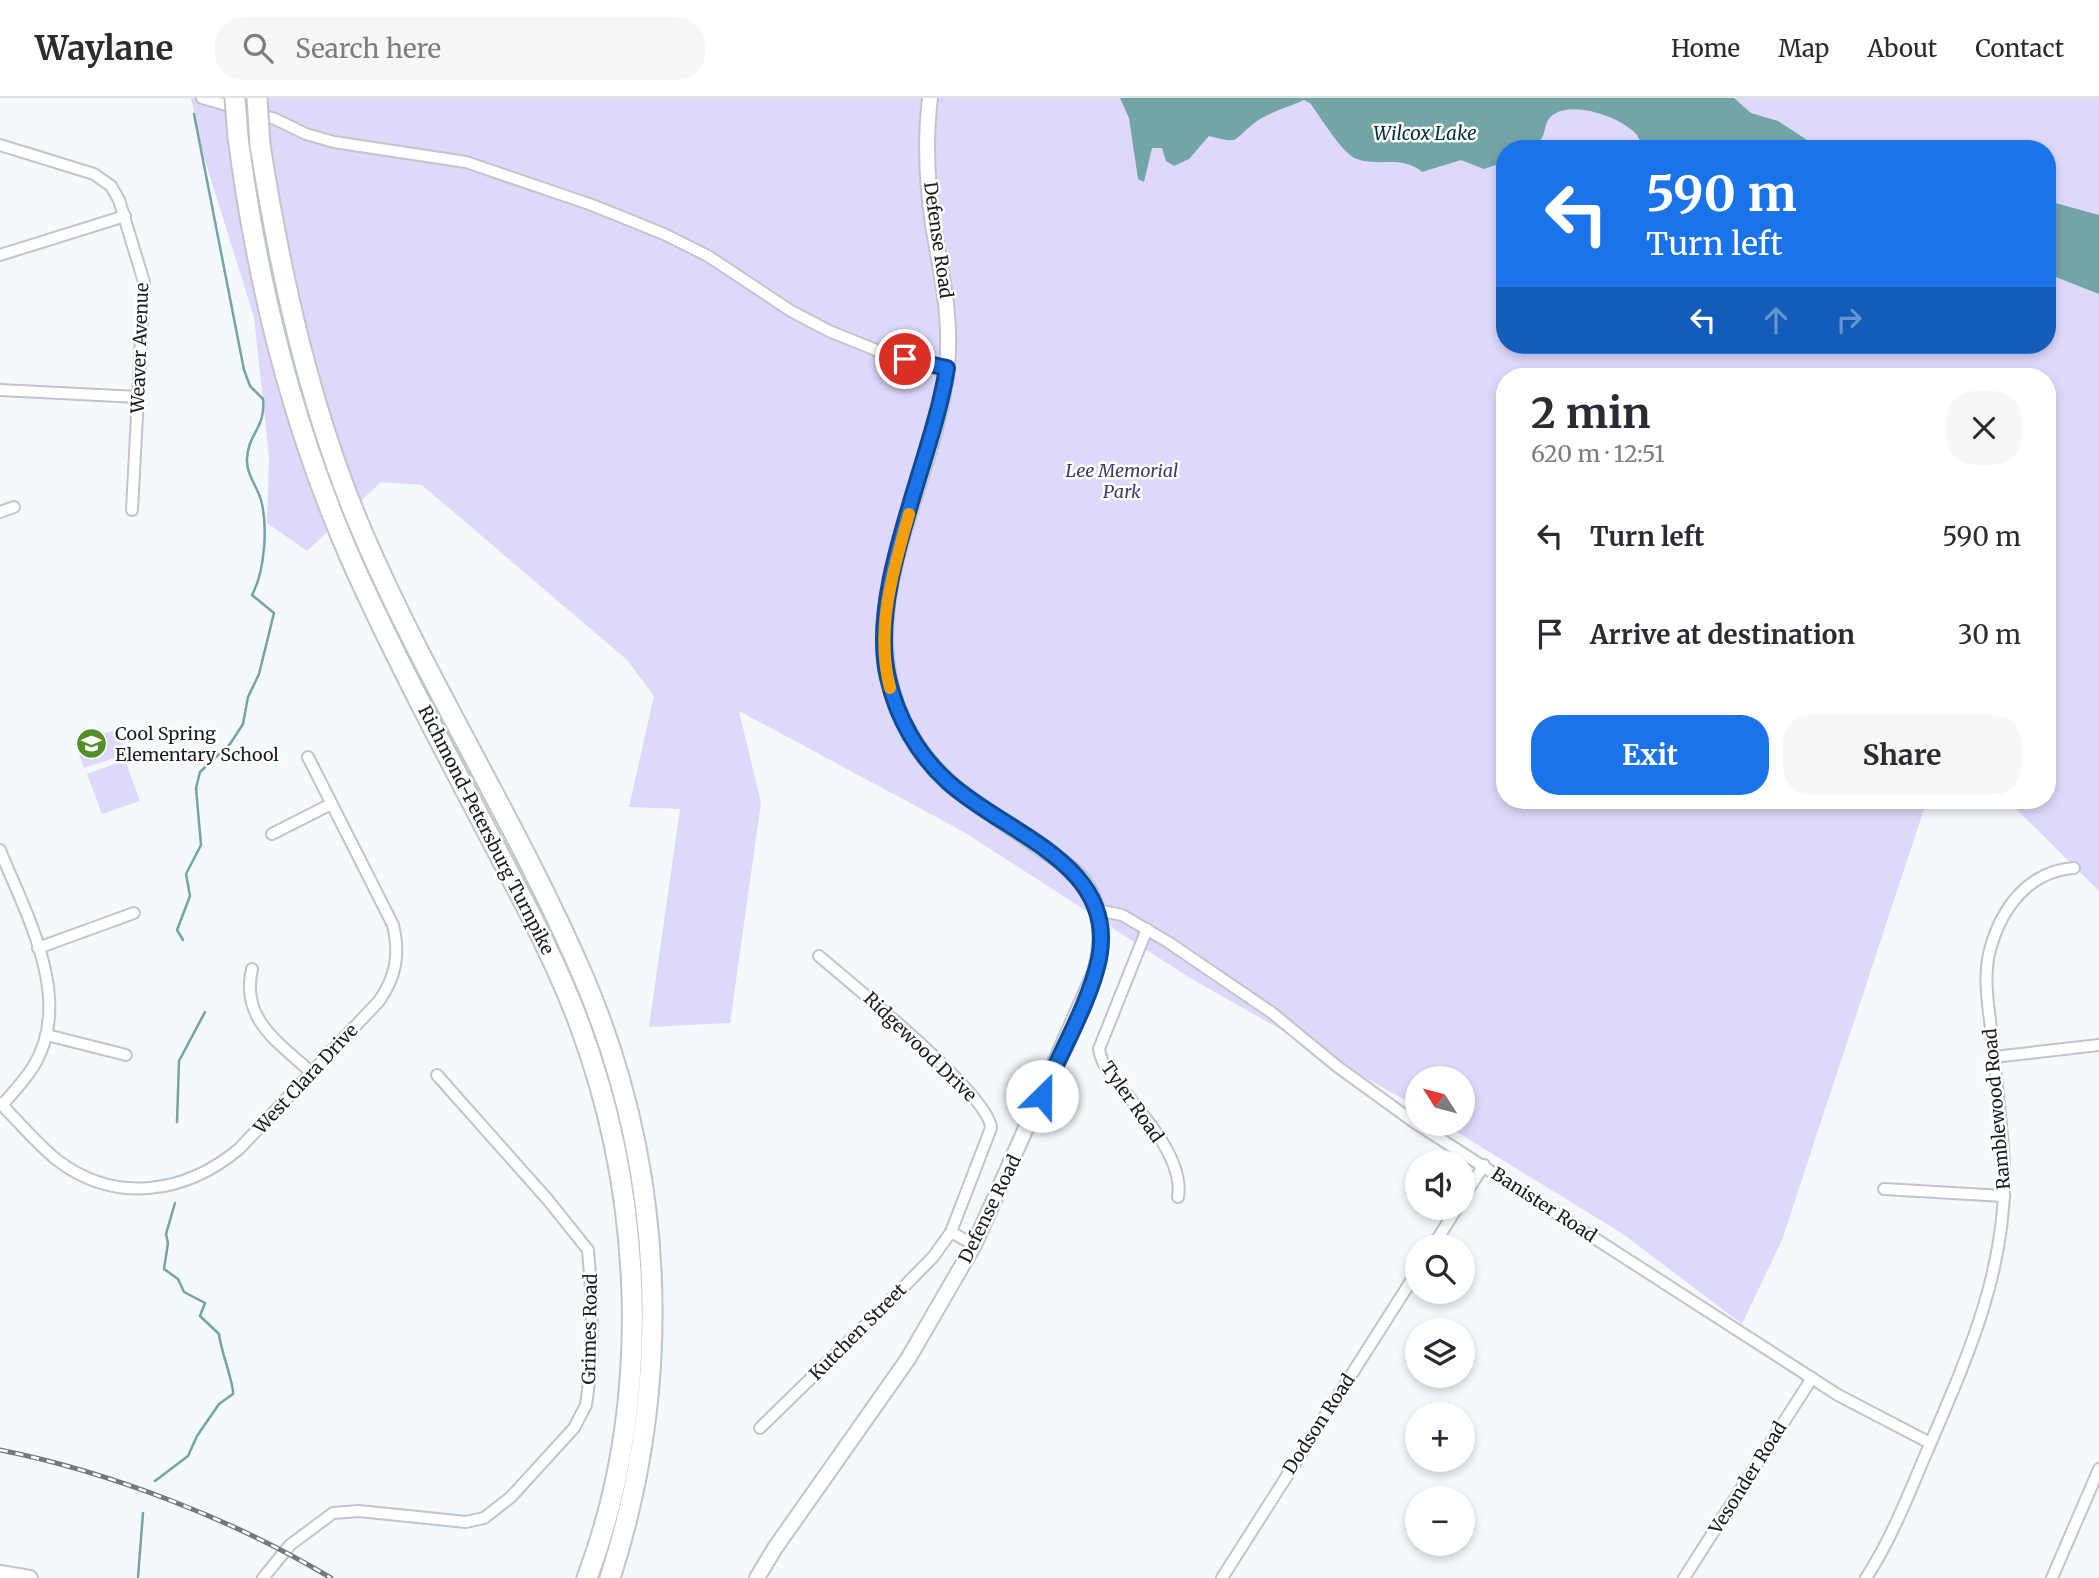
<!DOCTYPE html>
<meta charset="utf-8">
<style>
:root{--surface:#fff;--page:#f7f7f7;--text:#2b2b33;--muted:#7c7c81;--line:#e1e1e2;--accent:#1a73e8}
body{margin:0;font-family:Merriweather,serif;background:var(--page);color:var(--text);height:100vh;display:flex;flex-direction:column;font-size:26px;white-space:nowrap}
*{box-sizing:border-box;margin:0}
p{font-size:23px;color:var(--muted)}
.icon{flex:none;width:38px;height:38px;fill:none;stroke:currentColor;stroke-width:2;stroke-linecap:round;stroke-linejoin:round}
.map{position:relative;flex:1;overflow:hidden}
.panel{position:absolute;left:1496px;top:270px;width:560px;height:441px;display:flex;flex-direction:column;background:var(--surface);border-radius:28px;box-shadow:0 4px 10px #0003}
.panel>*{flex:none}
.guide{position:absolute;left:1496px;top:42px;width:560px;height:214px;border-radius:28px;box-shadow:0 4px 10px #0003;background:#1a73e8;color:#fff;overflow:hidden}
.needle{width:46px;rotate:306deg}
.fabs{position:absolute;left:1405px;top:968px;display:grid;gap:14px}
.fabs a{display:grid;place-items:center;width:70px;height:70px;border-radius:50%;background:var(--surface);box-shadow:0 4px 10px #0003;font-size:35px}
.pin{position:absolute;display:grid;place-items:center;width:60px;height:60px;color:#fff;margin:-30px;border:4px solid #fff;border-radius:50%;box-shadow:0 2px 7px #0007}
.me{position:absolute;width:77px;margin:-38px;rotate:23deg;stroke-linejoin:round;filter:drop-shadow(0 0 5px #0008)}
.turn{display:flex;align-items:center;gap:24px;height:147px;padding:0 35px;font-size:32px}
.turn .icon{width:91px;height:91px;stroke-width:2.5}
.turn b{display:block;font-size:49px;line-height:60px}
.lanes{display:flex;align-items:center;height:66px;padding:0 35px;background:#0003;justify-content:center;gap:35px;direction:ltr}
.lanes .off{opacity:.35}
.round{display:grid;place-items:center;flex:none;width:74px;height:74px;border-radius:28px;background:var(--page)}
.head{display:flex;align-items:center;justify-content:space-between;height:119px;padding:0 35px}
h1{font-size:42px;font-weight:700;line-height:52px}
.button{display:flex;gap:14px;margin-top:auto;padding:14px 35px}
.button a{flex:1;height:80px;border-radius:28px;background:var(--accent);color:#fff;font-size:28px;font-weight:700;line-height:80px;text-align:center}
.button a+a{background:var(--page);color:var(--text)}
ul{padding:0;list-style:none}
li{display:flex;align-items:center;gap:21px;height:98px;padding:0 35px}
li div{flex:1}
li b{display:block;font-size:26px}
li em{font-style:normal}
header{display:flex;align-items:center;gap:42px;box-sizing:border-box;height:98px;padding:0 35px;background:var(--surface);border-bottom:2px solid var(--line)}
header strong{font-size:33px}
nav{display:flex;gap:38px;margin-inline-start:auto;font-size:24px}
.search{width:490px;height:63px;background:var(--page);display:flex;align-items:center;gap:18px;box-sizing:border-box;padding:0 24px;border-radius:28px;color:var(--muted);font-size:26px}
.map>svg:first-child{display:block}
.green{fill:#ded9fa;fill-rule:evenodd}
.water{fill:#73a4a8}
.lines{fill:none;stroke-linecap:round;stroke-linejoin:round}
.stream{stroke:#73a4a8;stroke-width:2.5}
.street-casing{stroke:#bfc5ca;stroke-width:14}
.secondary-casing{stroke:#bfc5ca;stroke-width:18}
.highway-casing{stroke:#bfc5ca;stroke-width:23}
.street{stroke:#fff;stroke-width:10}
.secondary{stroke:#fff;stroke-width:14}
.highway{stroke:#fff;stroke-width:19}
.rail-casing{stroke:#75787b;stroke-width:5}
.rail{stroke:#fff;stroke-width:2.5;stroke-dasharray:8;stroke-linecap:butt}
.highway-bridge-casing{stroke:#bfc5ca;stroke-width:23;stroke-linecap:butt}
.highway-bridge{stroke:#fff;stroke-width:19}
.route-casing{stroke:#114b97;stroke-width:18}
.route{stroke:#1a73e8;stroke-width:12}
.slow{stroke:#f59e0b;stroke-width:12}
.labels{text-anchor:middle;stroke-width:5;stroke-linejoin:round;paint-order:stroke}
.street-label{font-size:18px;fill:#191b1d;stroke:#fff}
.park-label{font-size:18px;font-style:italic;fill:#443869;stroke:#fff}
.poi-label{font-size:18px;fill:#191b1d;stroke:#fff;text-anchor:start}
.water-label{font-size:19px;font-style:italic;fill:#003336;stroke:#fff}
</style>
<header>
<strong>Waylane</strong>
<div class="search"><svg class="icon" aria-label="search" viewBox="0 0 24 24"><circle cx="10" cy="10" r="6"/><path d="M15 15l6 6"/></svg>Search here</div>
<nav><a>Home</a><a>Map</a><a>About</a><a>Contact</a></nav>
</header>
<div class="map">
<svg width="2099" height="1480" viewBox="0 0 2099 1480">
<rect width="100%" height="100%" fill="#f4f9fe"/>
<!-- green -->
<g class="green">
<path d="M191,0H2099V793L2007,702H2048V278H1505V702H1927L1782,1142L1742,1226L1623,1136L1444,1026H1463V980H1418L1417,1009L1190,880L964,734L739,613L761,705L730,925L649,929L680,711L629,709L654,598L627,562L422,387L381,384L307,453L267,425L269,359L254,219L203,56ZM1505,51H2048V247H1505Z"/>
<polygon points="118,631 126,656 84,670 75,645"/>
<polygon points="125,662 140,703 102,716 87,676"/>
</g>
<!-- water -->
<g class="water">
<path d="M1120,0H1734L1751,15L1778,23L1821,51H1643C1641,47 1639,39 1636,36C1621,19 1576,4 1556,15C1534,26 1561,51 1505,51V64L1484,71L1461,62L1422,74C1403,57 1378,69 1357,61C1342,56 1320,18 1310,5L1304,2C1289,9 1266,15 1253,26C1232,43 1240,46 1209,38L1189,61L1174,68L1166,63L1162,50H1152L1144,84L1138,81L1129,20Z"/>
<polygon points="2048,103 2099,117 2099,196 2048,176"/>
</g>
<g class="lines">
<!-- stream -->
<g class="stream">
<path d="M183,842L177,832L190,798L186,776L201,747L196,690L200,674L230,646L243,626L248,599L259,576L274,515L252,497C265,473 268,428 261,402C257,388 246,376 247,361C248,335 266,330 263,301L250,288L244,272L194,16"/>
<polyline points="177,1024 179,963 205,914"/>
<path d="M155,1383L188,1358L197,1338L219,1306L233,1296C234,1285 221,1254 219,1236L200,1218L205,1205L184,1194L178,1181L164,1171L168,1145L166,1136L175,1105"/>
<polyline points="138,1479 143,1415"/>
</g>
<defs>
<g id="street">
<polyline points="202,0 275,21 306,36 334,44 466,64 592,107 664,136 708,158 791,213 829,233 876,252 947,270"/>
<polyline points="0,47 94,76 111,88 119,102 144,184 132,412"/>
<polyline points="0,157 125,118"/>
<polyline points="0,292 138,299"/>
<polyline points="0,414 14,409"/>
<polyline points="272,736 331,706"/>
<path d="M0,752C26,817 75,902 33,969C24,983 13,995 2,1007"/>
<polyline points="1097,812 1122,817 1168,844 1271,914 1338,969 1414,1024 1838,1297 1930,1345"/>
<path d="M1147,831L1099,951C1102,969 1113,979 1124,993C1146,1020 1184,1063 1178,1099"/>
<polyline points="38,850 134,815"/>
<path d="M252,871C240,921 279,945 312,975"/>
<polyline points="47,937 126,957"/>
<polyline points="1994,959 2099,947"/>
<path d="M0,1005C19,1024 36,1045 57,1062C116,1107 186,1095 239,1051L379,903C396,879 400,856 393,827L308,659"/>
<polyline points="1884,1091 2004,1098"/>
<polyline points="1463,1100 1484,1067"/>
<polyline points="951,1134 974,1147"/>
<polyline points="1433,1148 1457,1110"/>
<path d="M760,1330L886,1207L933,1159L951,1134L991,1030C990,997 849,884 819,858"/>
<polyline points="263,1480 290,1447 333,1415 359,1413 466,1424 484,1420 511,1399 574,1330 586,1307 591,1269 592,1203 588,1152 548,1102 437,977"/>
<polyline points="1222,1480 1418,1172"/>
<polyline points="1684,1480 1812,1280"/>
<path d="M1866,1480C1892,1440 1909,1395 1928,1351C1967,1260 2008,1170 2004,1068C2002,1022 1995,977 1991,931C1988,905 1983,878 1990,852C2001,810 2029,773 2074,770"/>
<polyline points="2052,1480 2099,1371"/>
</g>
<g id="secondary">
<polyline points="0,1475 30,1480"/>
<path d="M757,1480L775,1450L908,1261L974,1147L1094,877C1103,848 1104,817 1088,790C1078,772 1057,761 1040,750C989,713 930,683 903,622C848,504 936,386 947,268C952,220 941,174 933,127C927,86 925,41 930,0"/>
</g>
<g id="highway">
<path d="M238,39C257,185 293,331 353,466C395,559 443,649 490,739C522,800 555,861 579,925C644,1099 653,1305 587,1480"/>
<path d="M260,47C281,179 310,312 363,436C428,587 518,727 583,878C665,1070 674,1282 610,1480"/>
</g>
</defs>
<!-- street casing -->
<use href="#street" class="street-casing"/>
<!-- secondary casing -->
<use href="#secondary" class="secondary-casing"/>
<!-- highway casing -->
<use href="#highway" class="highway-casing"/>
<!-- street -->
<use href="#street" class="street"/>
<!-- secondary -->
<use href="#secondary" class="secondary"/>
<!-- highway -->
<use href="#highway" class="highway"/>
<defs>
<path id="rail" d="M0,1352C110,1374 235,1422 331,1480"/>
</defs>
<!-- rail casing -->
<use href="#rail" class="rail-casing"/>
<!-- rail -->
<use href="#rail" class="rail"/>
<defs>
<g id="highway-bridge">
<polyline points="235,0 238,39"/>
<polyline points="257,0 260,47"/>
</g>
</defs>
<!-- highway-bridge casing -->
<use href="#highway-bridge" class="highway-bridge-casing"/>
<!-- highway-bridge -->
<use href="#highway-bridge" class="highway-bridge"/>
</g>
<g class="lines">
<defs>
<path id="route" d="M905,261L947,270C933,362 867,491 888,580C897,620 918,657 948,684C1005,736 1118,765 1099,861C1090,904 1059,957 1042,998"/>
</defs>
<!-- route casing -->
<use href="#route" class="route-casing"/>
<!-- route -->
<use href="#route" class="route"/>
<!-- slow -->
<path class="slow" d="M890,590C875,532 893,472 909,416"/>
</g>
<!-- icons -->
<defs>
<symbol id="school-disc" viewBox="-11 -11 22 22"><circle r="9.5" fill="#568e2a" stroke="#fff"/><path d="M0-5L7-2L0 1L-7-2ZM-4 1L0 2.5L4 1V4Q0 6-4 4Z" fill="#fff"/></symbol>
</defs>
<g fill-rule="evenodd">
<use href="#school-disc" x="74" y="628" width="35" height="35"/>
</g>
<g class="labels">
<!-- street labels -->
<g class="street-label">
<text transform="translate(938 142) rotate(82)" y="6">Defense Road</text>
<text transform="translate(140 250) rotate(-88)" y="6">Weaver Avenue</text>
<text transform="translate(486 732) rotate(63)" y="6">Richmond-Petersburg Turnpike</text>
<text transform="translate(920 949) rotate(44)" y="6">Ridgewood Drive</text>
<text transform="translate(306 981) rotate(-47)" y="6">West Clara Drive</text>
<text transform="translate(1132 1004) rotate(55)" y="6">Tyler Road</text>
<text transform="translate(1997 1011) rotate(-95)" y="6">Ramblewood Road</text>
<text transform="translate(1544 1107) rotate(33)" y="6">Banister Road</text>
<text transform="translate(990 1111) rotate(-64)" y="6">Defense Road</text>
<text transform="translate(590 1231) rotate(-89)" y="6">Grimes Road</text>
<text transform="translate(858 1234) rotate(-45)" y="6">Kutchen Street</text>
<text transform="translate(1319 1326) rotate(-57)" y="6">Dodson Road</text>
<text transform="translate(1748 1380) rotate(-58)" y="6">Vesonder Road</text>
</g>
<!-- park labels -->
<g class="park-label">
<text x="1122" y="379">Lee Memorial<tspan x="1122" dy="21">Park</tspan></text>
</g>
<!-- poi labels -->
<g class="poi-label">
<text x="115" y="642">Cool Spring<tspan x="115" dy="21">Elementary School</tspan></text>
</g>
<!-- water labels -->
<g class="water-label">
<text x="1425" y="42">Wilcox Lake</text>
</g>
</g>
</svg>
<div class="fabs">
<a><svg class="needle" viewBox="-14 -14 28 28"><path d="M0-13l5 13h-10z" fill="#e53935"/><path d="M0 13l5-13h-10z" fill="#7c7c81"/></svg></a>
<a><svg class="icon" aria-label="sound" viewBox="0 0 24 24"><path d="M4 9h4l5-4v14l-5-4H4zM17 9q2 3 0 6"/></svg></a>
<a><svg class="icon" aria-label="search" viewBox="0 0 24 24"><circle cx="10" cy="10" r="6"/><path d="M15 15l6 6"/></svg></a>
<a><svg class="icon" aria-label="layers" viewBox="0 0 24 24"><path d="M12 4l9 5-9 5-9-5zM3 14l9 5 9-5"/></svg></a>
<a>+</a>
<a>−</a>
</div>
<div class="pin" style="left:905px;top:261px;background:#d93025"><svg class="icon" aria-label="arrive" viewBox="0 0 24 24"><path d="M6 21V4h12l-3 4 3 4H6"/></svg></div>
<svg class="me" style="left:1042px;top:998px" viewBox="-20 -20 40 40"><circle r="19" fill="#fff"/><path d="M0-13L10 11 0 6-10 11z" fill="#1a73e8"/></svg>
<div class="guide">
<div class="turn"><svg class="icon" aria-label="left" viewBox="0 0 24 24"><path d="M17 20v-9H6M10 6l-5 5 5 5"/></svg><div><b>590 m</b>Turn left</div></div>
<div class="lanes"><svg class="icon" aria-label="left" viewBox="0 0 24 24"><path d="M17 20v-9H6M10 6l-5 5 5 5"/></svg><svg class="icon off" aria-label="ahead" viewBox="0 0 24 24"><path d="M12 20V5M6 11l6-6 6 6"/></svg><svg class="icon off" aria-label="right" viewBox="0 0 24 24"><path d="M7 20v-9h11M14 6l5 5-5 5"/></svg></div>
</div>
<section class="panel">
<div class="head"><div><h1>2 min</h1><p>620 m · 12:51</p></div><a class="round"><svg class="icon" aria-label="close" viewBox="0 0 24 24"><path d="M6 6l12 12M18 6L6 18"/></svg></a></div>
<ul>
<li><svg class="icon" aria-label="left" viewBox="0 0 24 24"><path d="M17 20v-9H6M10 6l-5 5 5 5"/></svg><div><b>Turn left</b></div><em>590 m</em></li>
<li><svg class="icon" aria-label="arrive" viewBox="0 0 24 24"><path d="M6 21V4h12l-3 4 3 4H6"/></svg><div><b>Arrive at destination</b></div><em>30 m</em></li>
</ul>
<div class="button"><a>Exit</a><a>Share</a></div>
</section>
</div>
